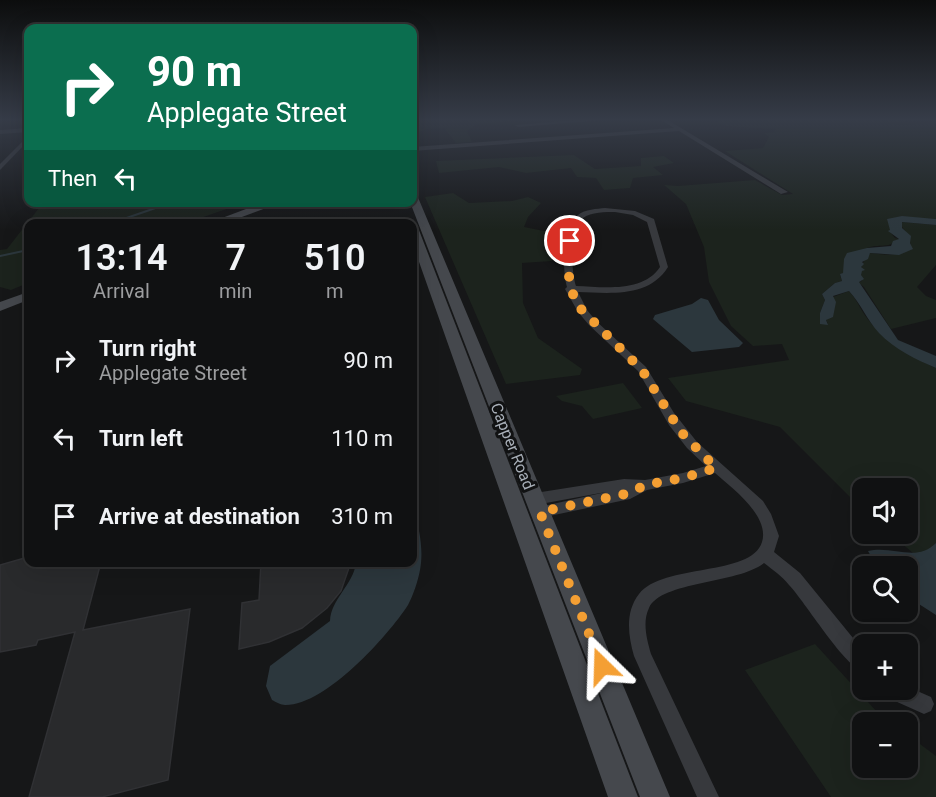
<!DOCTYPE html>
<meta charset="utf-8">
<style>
:root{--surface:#101112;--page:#1e1f20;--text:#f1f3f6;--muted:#9c9d9f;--line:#303132}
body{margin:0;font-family:Roboto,sans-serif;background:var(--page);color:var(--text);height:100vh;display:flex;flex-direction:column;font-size:22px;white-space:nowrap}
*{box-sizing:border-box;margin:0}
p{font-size:20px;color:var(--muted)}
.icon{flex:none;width:33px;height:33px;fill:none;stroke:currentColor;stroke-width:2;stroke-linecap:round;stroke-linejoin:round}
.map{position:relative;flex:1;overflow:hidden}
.details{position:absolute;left:24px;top:219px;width:393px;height:348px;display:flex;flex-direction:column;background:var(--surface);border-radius:12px;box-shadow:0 6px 24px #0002,0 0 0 2px var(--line)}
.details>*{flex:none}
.guide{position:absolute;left:24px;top:24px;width:393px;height:183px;border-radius:12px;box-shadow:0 6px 24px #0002,0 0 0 2px var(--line);background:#0b6e4f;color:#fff;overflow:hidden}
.controls{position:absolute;left:852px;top:478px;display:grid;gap:12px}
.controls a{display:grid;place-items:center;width:66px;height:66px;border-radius:12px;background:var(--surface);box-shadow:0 6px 24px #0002,0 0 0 2px var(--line);font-size:30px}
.pin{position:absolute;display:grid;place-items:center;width:51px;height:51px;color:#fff;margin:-26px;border:3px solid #fff;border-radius:50%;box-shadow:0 2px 6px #0007}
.me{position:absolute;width:66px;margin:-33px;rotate:338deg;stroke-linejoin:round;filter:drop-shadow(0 0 4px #0008)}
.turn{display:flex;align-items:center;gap:21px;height:126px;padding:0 24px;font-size:27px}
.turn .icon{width:78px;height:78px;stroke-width:2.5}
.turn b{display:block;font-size:42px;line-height:51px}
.then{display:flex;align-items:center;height:57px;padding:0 24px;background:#0003;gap:12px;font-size:22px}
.eta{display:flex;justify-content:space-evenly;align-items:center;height:102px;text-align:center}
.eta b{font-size:36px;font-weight:600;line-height:42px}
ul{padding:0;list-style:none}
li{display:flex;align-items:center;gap:18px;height:78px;padding:0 24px}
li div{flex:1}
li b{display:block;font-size:22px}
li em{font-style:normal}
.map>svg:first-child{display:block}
.green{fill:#1c231d}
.water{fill:#2c373d}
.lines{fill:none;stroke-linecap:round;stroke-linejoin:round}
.stream{stroke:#2c373d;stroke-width:2}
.building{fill:#292a2c;stroke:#303134;stroke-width:1.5}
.street{fill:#37393d;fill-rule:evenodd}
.secondary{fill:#45484d;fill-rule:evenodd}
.route{stroke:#f49f33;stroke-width:10;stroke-dasharray:0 18}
.labels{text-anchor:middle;stroke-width:6;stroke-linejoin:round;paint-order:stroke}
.street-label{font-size:16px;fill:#a8afb8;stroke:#111213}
</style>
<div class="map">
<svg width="936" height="797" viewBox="0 0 936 797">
<rect width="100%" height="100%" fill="#161718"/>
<!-- green -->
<g class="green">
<polygon points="413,119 522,119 523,120 477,124 467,131 472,142 456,143 444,128 427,129 413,134"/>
<path d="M712,119H934L883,123L905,125L936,122V219L897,217L890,223V232L895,238L899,239C886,250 880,243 867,248C858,251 846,265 843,273L840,275L842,281L835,283L822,294L825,300L820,313L828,324L826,320L833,297L849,291C856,299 859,306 864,314C882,340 909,356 936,368V543L928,551L914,554L891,534H908V489H862V509L780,427L686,401L668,378L789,360L782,344L753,346L731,326L709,282L704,247L686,204L664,185L678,186L755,180L782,195L793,194L725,151L763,148L769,137L764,133L774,132L776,129L725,126Z"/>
<polygon points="574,155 595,169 641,166 641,158 664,156 674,163 653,167 663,175 633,178 630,188 604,190 596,178 577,177 571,168 526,173 499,167 439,173 436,161"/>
<polygon points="453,193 469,203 512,201 528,197 541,203 528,217 524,227 559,234 552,261 522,263 523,303 538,338 582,369 580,375 506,384 425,197"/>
<polygon points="43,203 44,202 244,203 186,223 28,224 28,283 11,290 0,287 0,250 7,249"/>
<path d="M902,222L936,225V265L917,287L926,296L936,300V318L891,329L864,287L858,282L862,281C858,270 863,261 870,253C885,255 900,257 911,247L909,236L902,227Z"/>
<polygon points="623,383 642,408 593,419 582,406 562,401 556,396"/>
<polygon points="815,644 878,713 891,723 862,723 862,768 908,768 908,735 936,756 936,797 831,797 745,670"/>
</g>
<!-- water -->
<g class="water">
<path d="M902,216L936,219V225L902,222V228L911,236L910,243L913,249L899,255L870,253L868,259L862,262L864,264L861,267L865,270L862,271L861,275L864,279L859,282L898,340L936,356V368C917,360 894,349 879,333C867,320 861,304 849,291L833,296L836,302L833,317L826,320L828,325L820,324V313L825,300L822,294L835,283L842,281L840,274L843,273L844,259L847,253L867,248L891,246L893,241L899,239L888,231L890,230L887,219Z"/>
<polygon points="701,298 708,300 719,320 743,343 739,347 692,352 653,319 655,315 692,304"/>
<path d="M413,507C419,527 424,549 420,570C418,581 413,596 408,605C388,636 325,706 285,705C281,705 276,702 272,700L266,686L270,666L330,621C331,599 353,585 356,563L412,562Z"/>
<path d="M936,543V615L908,597V567H877L868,551C893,545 916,563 936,543Z"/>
</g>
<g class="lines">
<!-- stream -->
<g class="stream">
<polyline points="109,224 173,202"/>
<polyline points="0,256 28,250"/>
</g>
</g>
<!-- building -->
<g class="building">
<polygon points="28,557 28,562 101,562 83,630 190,609 168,780 102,797 29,797 75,632 38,640 36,645 0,652 0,565"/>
<polygon points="261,562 351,562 341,591 327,608 302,628 269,642 239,649 242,603 259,600"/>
</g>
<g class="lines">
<!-- street -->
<g class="street">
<polygon points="589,119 614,119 518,127 515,125"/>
<polygon points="660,119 666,119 788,192 781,194 679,131 412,151 412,147 674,128"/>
<polygon points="28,128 28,132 0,134 0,130"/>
<polygon points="28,136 28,141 0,170 0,164"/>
<path d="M605,208L635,211L654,219L668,267C649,298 610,293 578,292L587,310L596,321L646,367L674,413L697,442L763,501L771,514L779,536L774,552L800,573L862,649V671C842,663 806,603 789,585C782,576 773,570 764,563C738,584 661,581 649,608C642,622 647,640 651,654L719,797H697L634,656C628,635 625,612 639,594C663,563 751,577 762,542C770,516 732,488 715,473L683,483L647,490L630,499L540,518L535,516L533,512L535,508L606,492L535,505L530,503L528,499L530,495L535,493L624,479L645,480L683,473L706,466L687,448L669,425L638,371L589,325L578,312L565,289L567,287C562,270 562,226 578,215C585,209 597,209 605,208ZM615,212L633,215L647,222L660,267C643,293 603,287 576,286C571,271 569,229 583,218C591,212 606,212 615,212Z"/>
<polygon points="908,687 931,697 934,704 931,711 924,714 886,697 884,690 908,690"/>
</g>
<!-- secondary -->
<g class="secondary">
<polygon points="412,192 417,195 670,797 640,797 410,202 412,202"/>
<polygon points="265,202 282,202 223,224 206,224"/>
<polygon points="412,222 417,225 638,797 608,797 412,242 412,224 408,224"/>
<polygon points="28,292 28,300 0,311 0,302"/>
</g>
</g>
<!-- sky -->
<linearGradient id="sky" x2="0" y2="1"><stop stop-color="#0c0d0d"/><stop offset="0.52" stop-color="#363c48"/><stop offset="1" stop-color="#363c48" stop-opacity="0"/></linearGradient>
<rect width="936" height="230" fill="url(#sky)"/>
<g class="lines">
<!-- route -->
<polyline class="route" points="570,241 568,272 575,303 642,370 681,432 716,468 683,478 645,485 630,493 540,512 602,666"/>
</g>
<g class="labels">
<!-- street labels -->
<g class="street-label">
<text transform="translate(513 446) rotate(68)" y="6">Capper Road</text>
</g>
</g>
</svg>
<div class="controls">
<a><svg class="icon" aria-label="sound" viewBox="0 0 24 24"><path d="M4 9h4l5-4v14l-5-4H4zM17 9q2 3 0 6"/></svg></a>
<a><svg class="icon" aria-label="search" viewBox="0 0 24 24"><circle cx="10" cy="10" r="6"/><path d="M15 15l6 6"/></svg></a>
<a>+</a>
<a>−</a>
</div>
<div class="pin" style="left:570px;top:241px;background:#d93025"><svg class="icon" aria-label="arrive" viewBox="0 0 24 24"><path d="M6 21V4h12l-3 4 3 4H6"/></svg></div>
<svg class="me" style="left:602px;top:666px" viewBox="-20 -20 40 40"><path d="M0-17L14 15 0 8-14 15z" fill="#f49f33" stroke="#fff" stroke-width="4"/></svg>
<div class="guide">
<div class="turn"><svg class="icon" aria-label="right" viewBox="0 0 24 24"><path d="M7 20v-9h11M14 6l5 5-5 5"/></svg><div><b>90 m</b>Applegate Street</div></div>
<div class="then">Then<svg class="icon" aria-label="left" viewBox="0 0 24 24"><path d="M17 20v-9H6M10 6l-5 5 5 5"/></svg></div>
</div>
<section class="details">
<div class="eta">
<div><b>13:14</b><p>Arrival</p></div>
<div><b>7</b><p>min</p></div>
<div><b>510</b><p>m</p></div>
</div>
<ul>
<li><svg class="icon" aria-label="right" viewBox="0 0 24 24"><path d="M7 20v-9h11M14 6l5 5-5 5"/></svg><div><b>Turn right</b><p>Applegate Street</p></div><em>90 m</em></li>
<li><svg class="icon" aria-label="left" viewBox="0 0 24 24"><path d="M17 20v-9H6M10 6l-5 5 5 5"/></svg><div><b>Turn left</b></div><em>110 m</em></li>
<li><svg class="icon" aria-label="arrive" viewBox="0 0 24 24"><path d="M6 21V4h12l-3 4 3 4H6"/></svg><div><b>Arrive at destination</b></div><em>310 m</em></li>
</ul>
</section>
</div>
